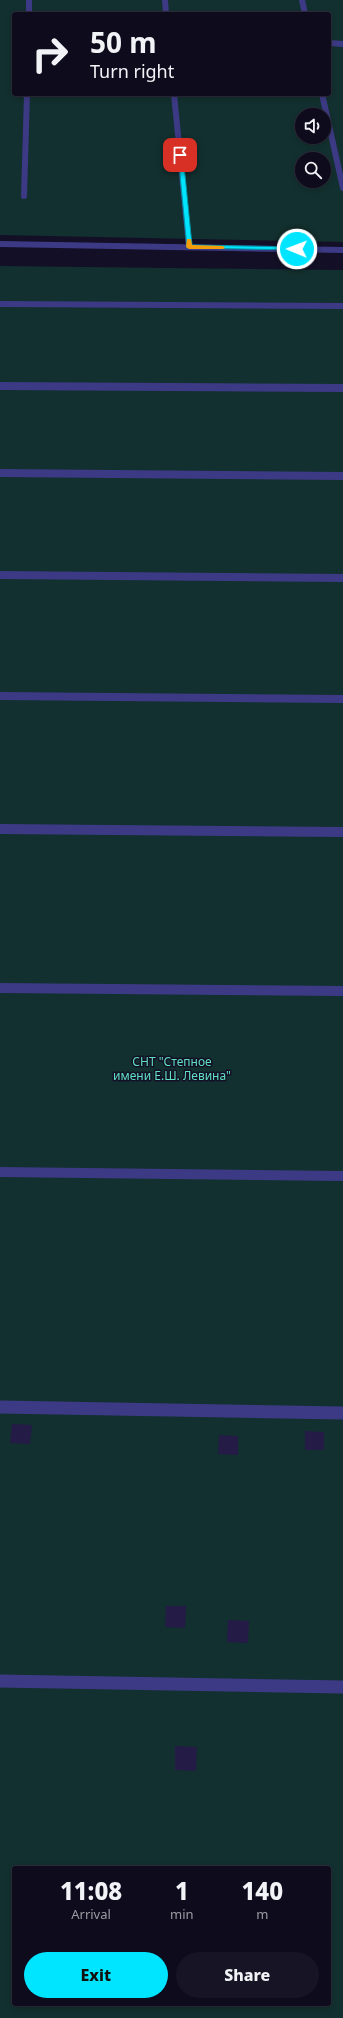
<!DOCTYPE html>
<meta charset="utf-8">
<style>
:root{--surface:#0e0b1c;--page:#171425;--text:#f1f3f6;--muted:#9b9ba3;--line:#2e2b3b;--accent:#00e5ff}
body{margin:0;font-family:"Noto Sans",sans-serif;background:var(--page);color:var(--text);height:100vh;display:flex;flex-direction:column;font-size:15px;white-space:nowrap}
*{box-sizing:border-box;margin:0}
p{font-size:13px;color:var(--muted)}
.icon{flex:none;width:22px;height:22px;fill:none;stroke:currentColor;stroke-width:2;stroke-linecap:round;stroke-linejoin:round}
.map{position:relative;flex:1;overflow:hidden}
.sheet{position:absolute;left:12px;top:1866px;width:319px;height:140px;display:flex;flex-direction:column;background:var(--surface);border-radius:4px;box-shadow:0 2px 6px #0003,0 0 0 1px var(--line)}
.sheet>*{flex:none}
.top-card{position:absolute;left:12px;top:12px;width:319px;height:84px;border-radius:4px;box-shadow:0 2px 6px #0003,0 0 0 1px var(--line);background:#0e0b1c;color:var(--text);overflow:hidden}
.fabs{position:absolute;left:295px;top:108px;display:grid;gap:8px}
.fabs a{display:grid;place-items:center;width:36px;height:36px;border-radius:50%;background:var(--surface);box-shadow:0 2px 6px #0003,0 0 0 1px var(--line);font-size:20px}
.pin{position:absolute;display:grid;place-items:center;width:34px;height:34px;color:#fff;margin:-17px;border-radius:8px;box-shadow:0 2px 6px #0006}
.me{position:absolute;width:44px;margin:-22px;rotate:271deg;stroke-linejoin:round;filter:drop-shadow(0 0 3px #0008)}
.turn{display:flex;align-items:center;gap:14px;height:84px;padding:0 12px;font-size:18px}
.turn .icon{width:52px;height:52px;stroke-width:2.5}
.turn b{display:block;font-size:28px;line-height:34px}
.eta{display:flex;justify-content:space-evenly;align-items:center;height:68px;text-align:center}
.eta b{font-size:24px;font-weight:800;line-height:28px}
.cta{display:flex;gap:8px;margin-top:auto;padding:8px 12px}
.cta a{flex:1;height:46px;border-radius:24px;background:var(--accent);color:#111;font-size:16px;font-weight:800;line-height:46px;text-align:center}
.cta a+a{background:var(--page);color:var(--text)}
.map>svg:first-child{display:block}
.green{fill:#12302f;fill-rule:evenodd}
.building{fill:#241b47}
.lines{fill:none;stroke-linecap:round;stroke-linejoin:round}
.minor-far3{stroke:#3d3a85;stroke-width:6}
.minor-far2{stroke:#3d3a85;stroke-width:8}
.minor-far1{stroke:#3d3a85;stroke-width:10}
.minor{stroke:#3d3a85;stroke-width:13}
.route{fill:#00e5ff;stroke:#0095a6}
.slow{fill:#f59e0b}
.labels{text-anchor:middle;stroke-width:3;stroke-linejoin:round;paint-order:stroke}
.park-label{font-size:12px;fill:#5fe0c0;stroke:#130f26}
</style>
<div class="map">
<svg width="343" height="2018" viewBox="0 0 343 2018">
<rect width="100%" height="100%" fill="#130f26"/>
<!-- green -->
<g class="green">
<path d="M0,0H343V242L0,235ZM14,14H329V94H14ZM302,115H324V137H302ZM302,159H324V181H302Z"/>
<path d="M0,266L343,270V2018H0ZM14,1868H329V2004H14Z"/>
</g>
<!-- building -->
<g class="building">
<polygon points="12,1424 32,1425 30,1444 10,1443"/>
<polygon points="305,1431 324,1432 324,1450 305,1450"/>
<polygon points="219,1435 238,1436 238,1455 218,1454"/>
<polygon points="166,1606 186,1606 185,1628 165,1627"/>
<polygon points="228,1620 249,1621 248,1643 227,1642"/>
<polygon points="175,1746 197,1747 196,1771 175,1770"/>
</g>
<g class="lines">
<!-- minor-far3 -->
<g class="minor-far3">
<polyline points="29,0 29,14"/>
<polyline points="165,0 166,14"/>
<polyline points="302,0 305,14"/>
<polyline points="329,43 343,44"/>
<polyline points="174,94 189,247"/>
<polyline points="322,94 343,188"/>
<polyline points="24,196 27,94"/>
<polyline points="0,244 343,250"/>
<polyline points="0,304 343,306"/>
</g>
<!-- minor-far2 -->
<g class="minor-far2">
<polyline points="0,386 343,388"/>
<polyline points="0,473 343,476"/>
<polyline points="0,575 343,578"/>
<polyline points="0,696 343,699"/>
</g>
<!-- minor-far1 -->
<g class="minor-far1">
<polyline points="0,829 343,832"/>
<polyline points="0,988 343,991"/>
<polyline points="0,1172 343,1176"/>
</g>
<!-- minor -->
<g class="minor">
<polyline points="0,1407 343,1413"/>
<polyline points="0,1681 343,1687"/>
</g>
</g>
<!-- route -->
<polygon class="route" points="178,154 183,155 192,245 297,247 299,250 187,248"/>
<!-- slow -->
<polygon class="slow" points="187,239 191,239 192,245 223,246 225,248 223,249 189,249 186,247"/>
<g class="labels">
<!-- park labels -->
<g class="park-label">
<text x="172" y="1066">СНТ "Степное<tspan x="172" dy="14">имени Е.Ш. Левина"</tspan></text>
</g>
</g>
</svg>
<div class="fabs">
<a><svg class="icon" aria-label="sound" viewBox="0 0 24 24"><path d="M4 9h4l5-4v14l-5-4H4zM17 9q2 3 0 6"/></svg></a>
<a><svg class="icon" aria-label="search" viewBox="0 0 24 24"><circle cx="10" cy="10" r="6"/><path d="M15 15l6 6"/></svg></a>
</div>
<div class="pin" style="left:180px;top:155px;background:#d93025"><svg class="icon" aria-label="arrive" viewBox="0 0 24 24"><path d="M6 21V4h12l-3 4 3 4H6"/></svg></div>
<svg class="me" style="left:297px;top:249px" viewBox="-20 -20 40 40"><circle r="17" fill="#00e5ff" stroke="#fff" stroke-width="3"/><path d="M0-11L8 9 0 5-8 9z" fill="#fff"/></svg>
<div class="top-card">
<div class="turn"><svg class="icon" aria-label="right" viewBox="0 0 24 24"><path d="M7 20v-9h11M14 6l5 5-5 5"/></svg><div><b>50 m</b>Turn right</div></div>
</div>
<section class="sheet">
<div class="eta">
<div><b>11:08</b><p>Arrival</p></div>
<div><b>1</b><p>min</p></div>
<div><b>140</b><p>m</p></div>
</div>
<div class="cta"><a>Exit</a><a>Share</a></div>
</section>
</div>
